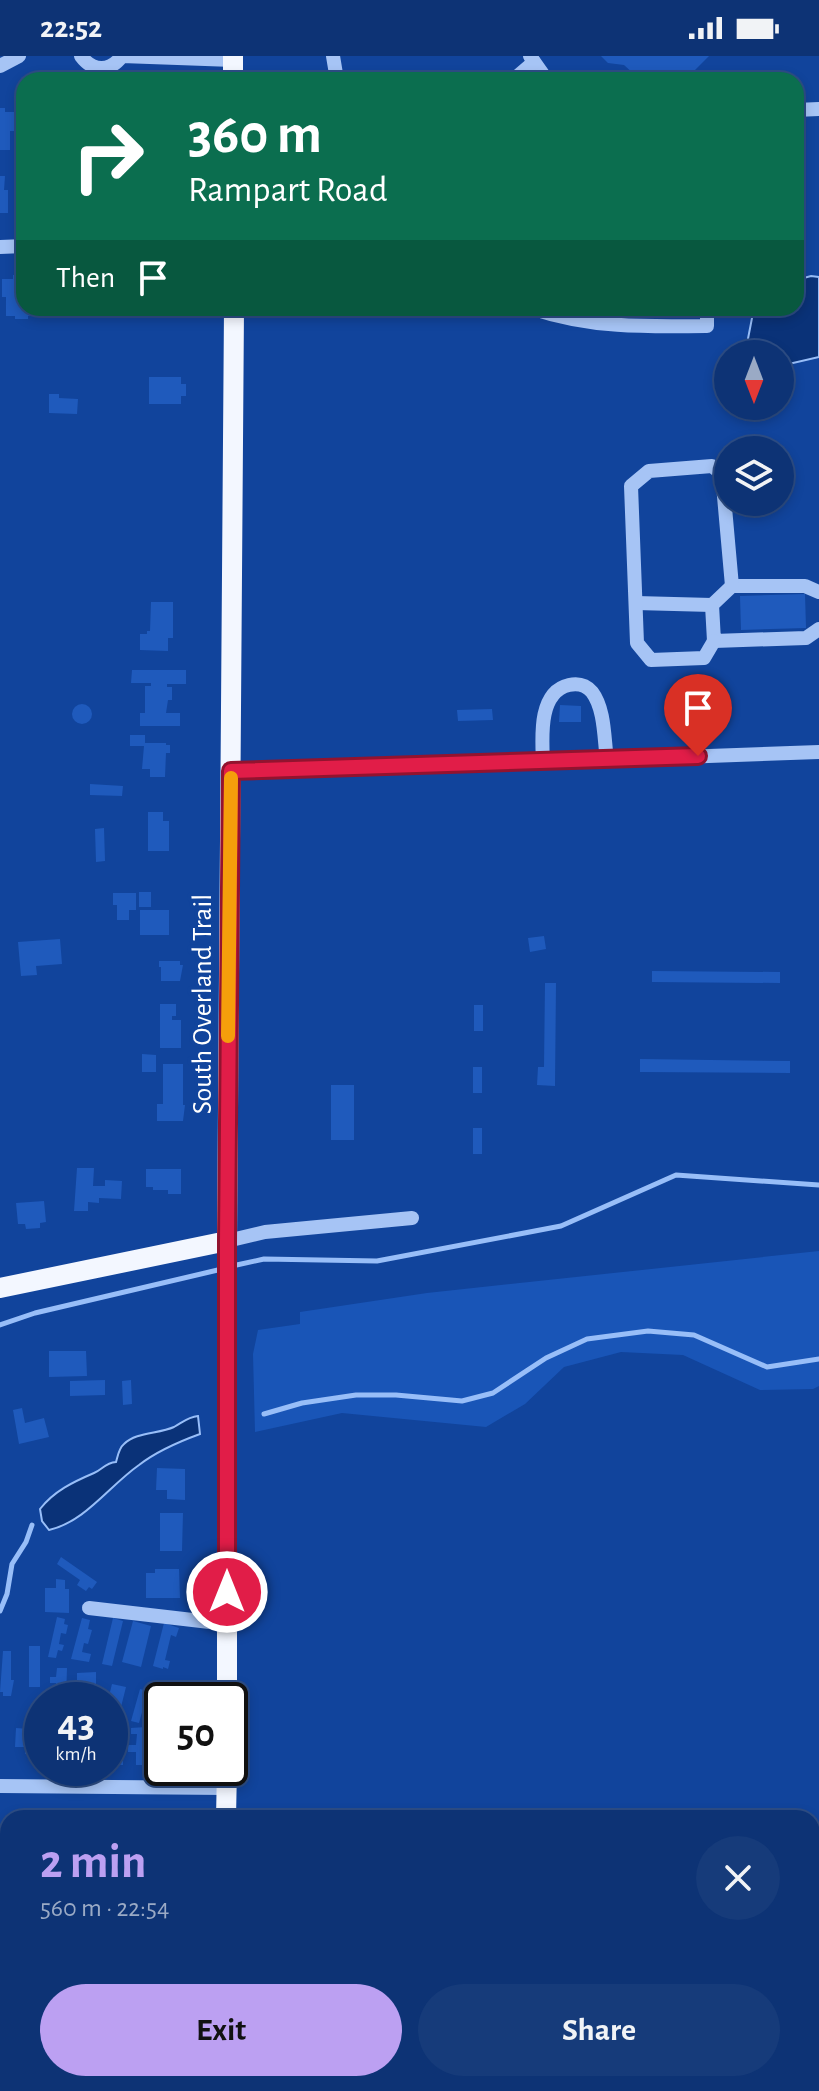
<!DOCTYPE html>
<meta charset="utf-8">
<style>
:root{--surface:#0d3375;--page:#163b7a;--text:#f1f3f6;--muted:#9aaac5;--line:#2d4e87;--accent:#bca0f2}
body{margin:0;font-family:"Alegreya Sans",sans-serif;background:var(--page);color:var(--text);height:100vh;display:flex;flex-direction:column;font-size:30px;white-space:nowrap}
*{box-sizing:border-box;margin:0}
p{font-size:26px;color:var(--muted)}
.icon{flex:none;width:44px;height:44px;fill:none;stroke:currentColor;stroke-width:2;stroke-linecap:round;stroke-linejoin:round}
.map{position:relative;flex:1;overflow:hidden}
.panel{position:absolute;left:0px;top:1754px;width:820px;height:282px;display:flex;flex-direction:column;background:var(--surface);border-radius:24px 24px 0 0;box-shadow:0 4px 12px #0003,0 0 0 2px var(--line)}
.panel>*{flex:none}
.banner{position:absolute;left:16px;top:16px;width:788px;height:244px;border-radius:24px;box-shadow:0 4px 12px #0003,0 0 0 2px var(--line);background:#0b6e4f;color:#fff;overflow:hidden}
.needle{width:52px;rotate:180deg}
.buttons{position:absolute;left:714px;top:284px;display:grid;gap:16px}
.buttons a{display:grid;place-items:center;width:80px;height:80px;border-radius:50%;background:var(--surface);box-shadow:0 4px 12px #0003,0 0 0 2px var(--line);font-size:40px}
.speed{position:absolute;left:24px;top:1626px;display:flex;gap:16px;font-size:40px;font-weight:700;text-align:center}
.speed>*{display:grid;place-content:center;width:104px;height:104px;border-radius:50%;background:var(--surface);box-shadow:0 4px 12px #0003,0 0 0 2px var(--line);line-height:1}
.speed small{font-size:20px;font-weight:400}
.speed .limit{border:4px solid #111;border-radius:12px;background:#fff;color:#111}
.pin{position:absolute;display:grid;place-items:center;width:68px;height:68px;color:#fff;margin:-82px -34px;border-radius:50% 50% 50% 0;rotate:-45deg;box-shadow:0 0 8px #0007}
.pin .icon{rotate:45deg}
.me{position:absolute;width:88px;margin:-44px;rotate:0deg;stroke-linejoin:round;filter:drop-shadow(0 0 6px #0008)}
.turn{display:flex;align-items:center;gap:28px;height:168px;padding:0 40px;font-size:36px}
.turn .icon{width:104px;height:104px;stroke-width:2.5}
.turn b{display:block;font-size:56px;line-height:68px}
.then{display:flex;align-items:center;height:76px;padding:0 40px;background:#0003;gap:16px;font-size:30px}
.round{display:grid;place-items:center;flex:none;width:84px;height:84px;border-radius:42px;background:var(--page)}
.headline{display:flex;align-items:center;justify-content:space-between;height:136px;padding:0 40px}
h1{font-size:48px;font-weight:600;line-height:60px;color:var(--accent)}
.action{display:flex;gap:16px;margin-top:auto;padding:16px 40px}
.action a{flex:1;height:92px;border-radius:48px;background:var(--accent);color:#111;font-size:32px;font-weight:600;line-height:92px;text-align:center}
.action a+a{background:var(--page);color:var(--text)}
.status{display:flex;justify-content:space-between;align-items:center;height:56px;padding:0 40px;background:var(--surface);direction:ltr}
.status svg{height:22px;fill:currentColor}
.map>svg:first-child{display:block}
.green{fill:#1955b7}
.water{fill:#0a3278;stroke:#98bef8;stroke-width:2}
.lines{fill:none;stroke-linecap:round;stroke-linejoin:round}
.stream{stroke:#98bef8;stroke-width:5}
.building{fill:#1f5abc}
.minor{stroke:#a6c4f5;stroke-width:14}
.major{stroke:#f3f7ff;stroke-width:20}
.route-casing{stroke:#92132f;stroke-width:20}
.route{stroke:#e11d48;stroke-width:14}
.slow{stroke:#f59e0b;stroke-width:14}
.labels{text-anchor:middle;stroke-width:8;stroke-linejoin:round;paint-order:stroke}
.street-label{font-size:28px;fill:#fff;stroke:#11449c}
</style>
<div class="status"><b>22:52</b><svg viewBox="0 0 49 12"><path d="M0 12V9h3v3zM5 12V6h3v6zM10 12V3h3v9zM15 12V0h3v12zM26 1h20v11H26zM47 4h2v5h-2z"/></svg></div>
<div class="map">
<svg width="819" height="2035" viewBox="0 0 819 2035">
<rect width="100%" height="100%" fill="#11449c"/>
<!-- green -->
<polygon class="green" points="819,1195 819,1330 813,1333 760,1334 683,1299 621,1296 564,1311 525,1348 486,1371 342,1357 255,1376 253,1298 258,1274 300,1268 300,1256 427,1237"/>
<!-- water -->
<g class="water">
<polygon points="811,220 819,221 819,301 780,310 780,298 745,298 752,262 758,252 796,252 796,224"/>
<path d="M198,1360L200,1378C178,1386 157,1395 139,1409C109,1430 85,1466 49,1474L42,1465L40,1453C54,1435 73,1426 94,1417C103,1413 105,1407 116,1406C118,1399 119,1392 124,1388C136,1376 158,1378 174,1371C183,1366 188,1361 198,1360Z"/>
</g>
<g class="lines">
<!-- stream -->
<g class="stream">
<polyline points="232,1210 264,1203 377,1205 561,1170 676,1119 819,1129"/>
<polyline points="0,1269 35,1257 222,1213"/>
<polyline points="264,1358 302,1347 356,1339 396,1339 462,1345 493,1337 546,1302 587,1283 648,1275 694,1279 767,1311 819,1303"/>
<polyline points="0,1555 7,1538 12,1508 26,1486 32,1469"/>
</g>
</g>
<!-- building -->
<g class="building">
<polygon points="601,0 709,0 689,20 635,19 624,9 608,7"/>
<polygon points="0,52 5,52 5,56 14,56 14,75 10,75 10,94 0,94"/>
<polygon points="0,120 5,120 4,134 8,134 8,157 0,157"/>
<polygon points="13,219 24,219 24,252 48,252 48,259 28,260 28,263 15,263 15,260 6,260 6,241 2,241 2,223 13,223"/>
<polygon points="149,321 181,321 181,328 186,328 186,340 181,340 181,348 149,348"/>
<polygon points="49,338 59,338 59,342 78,343 77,358 49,357"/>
<polygon points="805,538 806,572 741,574 740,540"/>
<polygon points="151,546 173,546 173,582 168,582 168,595 140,594 140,578 147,578 147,575 150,575"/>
<polygon points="132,614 186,614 186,628 167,628 167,631 172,631 172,644 168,644 166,657 180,657 180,670 140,670 140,657 145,657 145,630 151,630 151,627 131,627"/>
<circle cx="82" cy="658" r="10"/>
<polygon points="560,649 581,650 581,666 559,666"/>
<polygon points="492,653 493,664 458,665 457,654"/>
<polygon points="130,679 145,679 145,687 166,687 166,689 170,689 170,697 166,697 165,721 150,721 150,713 142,713 144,690 130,690"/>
<polygon points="90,728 123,730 122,740 90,739"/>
<polygon points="148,756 163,756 163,765 169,765 169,795 148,795"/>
<polygon points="104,772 105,805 96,806 95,773"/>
<rect x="139" y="836" width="12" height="15"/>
<polygon points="113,837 136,837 136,854 129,854 129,864 117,864 117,849 113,849"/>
<rect x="140" y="854" width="29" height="25"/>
<polygon points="544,880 546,893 530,896 528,882"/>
<polygon points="60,883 62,908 36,910 37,919 21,920 18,886"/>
<polygon points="159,905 180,905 180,909 183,909 180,925 161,925 161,911 159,911"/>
<polygon points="652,915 780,916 780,927 652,926"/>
<polygon points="545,927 556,927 555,1030 537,1029 538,1011 544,1011"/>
<polygon points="160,948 176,948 176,960 172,960 172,964 181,964 181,992 160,992"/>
<rect x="474" y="949" width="9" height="26"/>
<polygon points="142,998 156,999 156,1016 142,1016"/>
<polygon points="640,1003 790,1005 790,1017 640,1016"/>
<polygon points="163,1008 183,1008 183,1049 185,1049 183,1065 157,1065 157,1048 163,1048"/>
<rect x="473" y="1011" width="9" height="26"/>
<rect x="331" y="1029" width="23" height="55"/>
<rect x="473" y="1072" width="9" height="26"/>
<polygon points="77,1112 94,1112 93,1130 105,1130 105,1124 122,1125 121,1143 99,1142 99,1147 88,1146 88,1155 74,1155"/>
<polygon points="146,1113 181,1113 181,1138 168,1138 168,1134 153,1134 153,1131 146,1131"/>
<polygon points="44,1145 46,1166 40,1167 40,1172 26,1173 25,1168 18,1168 16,1147"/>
<polygon points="49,1295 86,1295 87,1320 49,1321"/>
<polygon points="105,1324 105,1339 70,1340 70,1325"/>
<polygon points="131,1324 132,1348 123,1349 122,1325"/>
<polygon points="22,1352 25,1367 44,1362 49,1381 19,1388 13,1354"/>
<polygon points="157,1412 185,1413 185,1444 167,1443 167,1434 156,1434"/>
<polygon points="160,1457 183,1457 182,1495 160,1495"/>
<polygon points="61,1501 97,1526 92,1533 89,1531 86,1535 77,1529 80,1524 57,1508"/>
<polygon points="155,1513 179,1513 180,1542 146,1542 146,1517 155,1517"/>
<polygon points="56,1523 65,1524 65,1533 69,1533 69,1557 45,1556 45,1532 56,1532"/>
<polygon points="57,1561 65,1563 64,1568 68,1569 66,1578 61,1577 59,1588 64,1589 62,1595 58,1594 56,1602 48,1601"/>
<polygon points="82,1562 90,1564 88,1573 92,1574 88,1588 84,1587 82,1596 91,1598 89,1606 71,1603"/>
<polygon points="113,1562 123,1565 112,1610 102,1608"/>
<polygon points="133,1565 151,1570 141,1611 122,1606"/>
<polygon points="164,1567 179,1572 176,1581 171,1579 165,1604 170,1605 168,1613 163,1611 163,1613 153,1610"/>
<rect x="29" y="1590" width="11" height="41"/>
<polygon points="3,1595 11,1595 11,1624 14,1624 11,1640 3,1640 3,1636 0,1636"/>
<polygon points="57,1612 67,1612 66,1644 54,1644 56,1627 50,1627 50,1621 56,1621"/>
<polygon points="96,1616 96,1644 77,1644 77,1617"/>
<polygon points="112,1628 126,1631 121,1651 115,1650 111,1666 110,1644 108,1644"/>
<polygon points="166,1628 176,1631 173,1641 179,1644 161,1644"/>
<polygon points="140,1633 148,1635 139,1667 131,1665"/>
<rect x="115" y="1669" width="8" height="40"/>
<polygon points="146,1671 146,1709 136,1709 136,1696 128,1696 128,1689 136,1689 137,1678 131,1678 131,1672"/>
<polygon points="16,1672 42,1674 42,1700 25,1698 25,1691 15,1691"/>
</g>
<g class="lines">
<!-- minor -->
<g class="minor">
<path d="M81,0C93,16 110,16 122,0L233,4"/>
<polyline points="333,0 337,24"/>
<polyline points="530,0 547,24"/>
<polyline points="0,10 19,0"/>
<polyline points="513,24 534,6"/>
<polyline points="796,54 819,53"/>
<polyline points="0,191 24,190"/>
<path d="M531,252C590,272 645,271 707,270V252"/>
<polyline points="819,536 805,530 732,530 712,549 714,585 806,582 819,573"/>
<polyline points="636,547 712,549"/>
<polyline points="714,585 704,602 651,604 637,587 631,430 649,415 712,410 722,418 732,530"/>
<path d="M543,706C542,682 538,636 569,629C578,627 586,629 592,636C605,653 604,683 607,704"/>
<polyline points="231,715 543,706 819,696"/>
<polyline points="227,1185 265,1176 412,1162"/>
<polyline points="89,1552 227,1568"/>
<polyline points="0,1730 226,1732"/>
</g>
<!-- major -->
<g class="major">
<polyline points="233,0 233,24"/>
<polyline points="0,1232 227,1185"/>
<polyline points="227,1644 227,1185 234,252"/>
<polyline points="226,1762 227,1712"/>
<polyline points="225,2035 225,2028"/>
</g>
</g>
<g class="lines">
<defs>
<polyline id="route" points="227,1536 227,1185 231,715 698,700"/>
</defs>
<!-- route casing -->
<use href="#route" class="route-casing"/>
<!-- route -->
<use href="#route" class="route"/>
<!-- slow -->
<polyline class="slow" points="228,980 231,722"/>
</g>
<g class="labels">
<!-- street labels -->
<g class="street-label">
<text transform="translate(201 948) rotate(-90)" y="10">South Overland Trail</text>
</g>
</g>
</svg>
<div class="buttons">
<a><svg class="needle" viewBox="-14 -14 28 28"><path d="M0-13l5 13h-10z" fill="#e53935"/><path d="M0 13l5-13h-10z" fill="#9aaac5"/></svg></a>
<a><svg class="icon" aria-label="layers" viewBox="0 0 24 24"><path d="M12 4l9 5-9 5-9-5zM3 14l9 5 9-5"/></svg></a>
</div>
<div class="speed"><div>43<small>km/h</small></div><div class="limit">50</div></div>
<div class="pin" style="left:698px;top:700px;background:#d93025"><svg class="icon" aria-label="arrive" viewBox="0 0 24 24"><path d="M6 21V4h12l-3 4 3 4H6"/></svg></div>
<svg class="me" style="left:227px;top:1536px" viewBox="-20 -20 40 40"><circle r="17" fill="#e11d48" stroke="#fff" stroke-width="3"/><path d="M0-11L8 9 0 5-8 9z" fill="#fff"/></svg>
<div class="banner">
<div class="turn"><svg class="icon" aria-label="right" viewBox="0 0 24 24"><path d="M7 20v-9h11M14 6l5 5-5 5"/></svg><div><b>360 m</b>Rampart Road</div></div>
<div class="then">Then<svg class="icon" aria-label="arrive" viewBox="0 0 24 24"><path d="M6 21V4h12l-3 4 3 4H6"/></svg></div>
</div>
<section class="panel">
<div class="headline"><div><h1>2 min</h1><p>560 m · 22:54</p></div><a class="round"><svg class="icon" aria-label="close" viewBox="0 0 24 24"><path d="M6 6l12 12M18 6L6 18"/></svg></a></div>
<div class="action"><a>Exit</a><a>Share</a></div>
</section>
</div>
